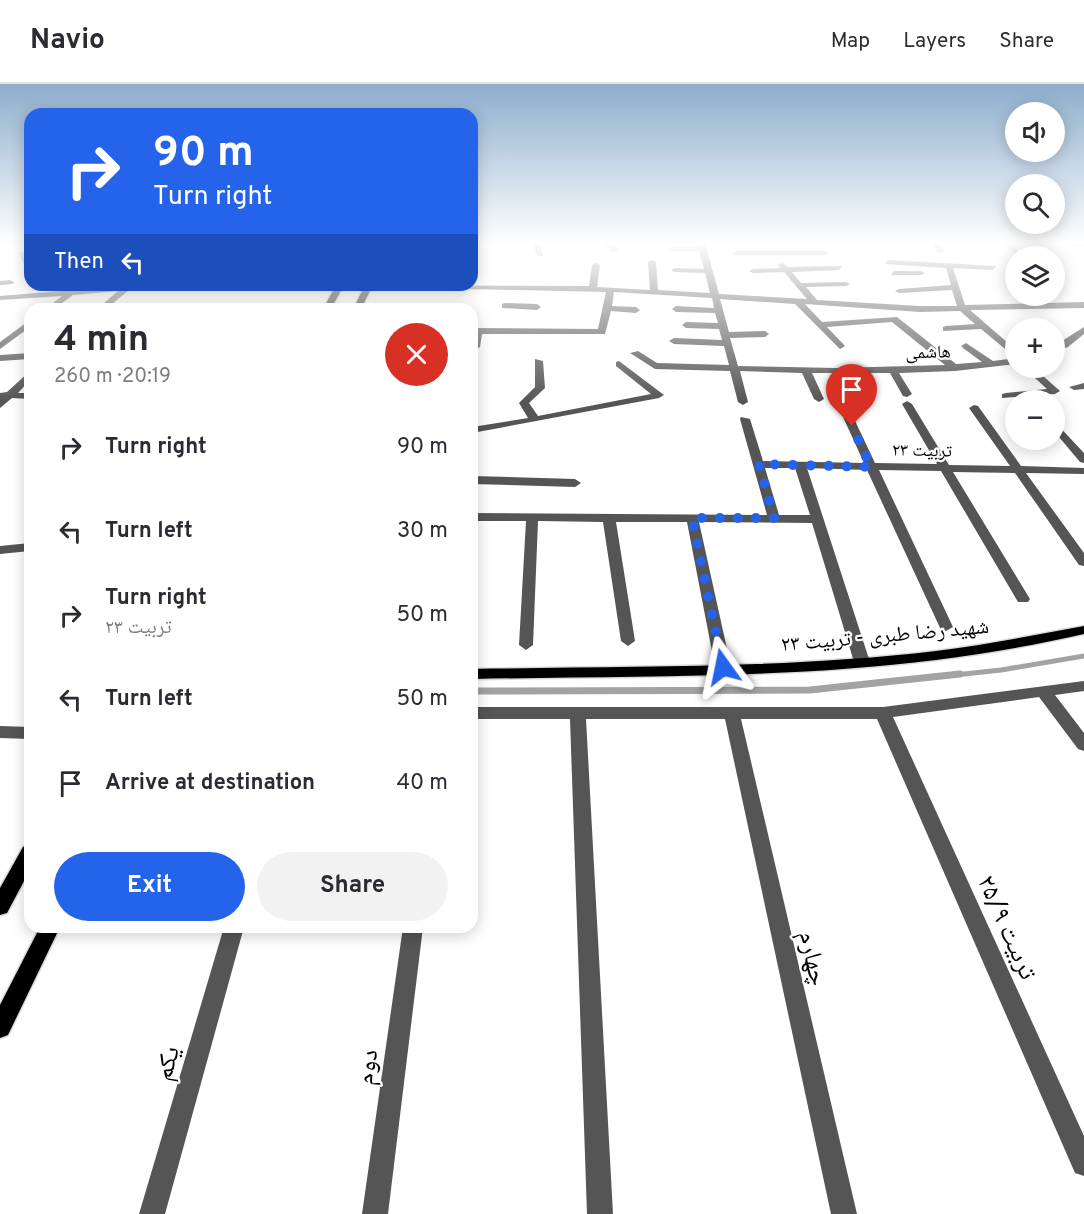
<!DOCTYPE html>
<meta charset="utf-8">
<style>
:root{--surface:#fff;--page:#f2f2f3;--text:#2b2b33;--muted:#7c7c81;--line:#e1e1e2;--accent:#2563eb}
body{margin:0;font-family:Overpass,"Noto Naskh Arabic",sans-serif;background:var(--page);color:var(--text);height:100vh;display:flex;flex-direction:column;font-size:22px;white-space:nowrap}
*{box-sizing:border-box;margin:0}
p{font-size:20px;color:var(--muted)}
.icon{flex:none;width:33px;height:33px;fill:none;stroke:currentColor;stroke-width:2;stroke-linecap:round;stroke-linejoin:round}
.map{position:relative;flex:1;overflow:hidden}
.drawer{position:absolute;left:24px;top:219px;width:454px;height:630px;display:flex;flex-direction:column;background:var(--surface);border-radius:18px;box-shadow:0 3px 15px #0003}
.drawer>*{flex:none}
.top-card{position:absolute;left:24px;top:24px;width:454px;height:183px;border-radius:18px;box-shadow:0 3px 15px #0003;background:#2563eb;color:#fff;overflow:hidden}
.fabs{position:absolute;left:1005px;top:18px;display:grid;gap:12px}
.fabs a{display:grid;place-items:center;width:60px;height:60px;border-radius:50%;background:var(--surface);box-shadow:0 3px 15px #0003;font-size:30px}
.pin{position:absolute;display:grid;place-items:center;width:51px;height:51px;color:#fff;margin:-62px -26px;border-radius:50% 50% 50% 0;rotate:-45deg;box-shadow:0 0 6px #0007}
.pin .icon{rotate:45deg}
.me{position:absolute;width:66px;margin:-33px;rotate:348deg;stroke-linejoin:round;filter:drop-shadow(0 0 4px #0008)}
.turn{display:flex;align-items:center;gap:21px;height:126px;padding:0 30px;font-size:27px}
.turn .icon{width:78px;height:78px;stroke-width:2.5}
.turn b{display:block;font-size:42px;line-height:51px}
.then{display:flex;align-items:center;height:57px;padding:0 30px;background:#0003;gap:12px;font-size:22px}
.round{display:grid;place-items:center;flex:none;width:63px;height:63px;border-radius:32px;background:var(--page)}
.summary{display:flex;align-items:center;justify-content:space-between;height:102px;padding:0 30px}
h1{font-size:36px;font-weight:700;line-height:45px}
.button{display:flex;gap:12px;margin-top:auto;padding:12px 30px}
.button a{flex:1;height:69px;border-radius:36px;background:var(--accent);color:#fff;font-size:24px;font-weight:700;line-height:69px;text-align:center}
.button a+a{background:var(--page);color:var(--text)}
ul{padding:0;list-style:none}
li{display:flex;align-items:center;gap:18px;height:84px;padding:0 30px}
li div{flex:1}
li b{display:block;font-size:22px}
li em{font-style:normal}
header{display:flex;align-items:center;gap:36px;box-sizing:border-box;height:84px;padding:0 30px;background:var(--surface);border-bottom:2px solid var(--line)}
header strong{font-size:28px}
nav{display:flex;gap:33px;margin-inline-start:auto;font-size:21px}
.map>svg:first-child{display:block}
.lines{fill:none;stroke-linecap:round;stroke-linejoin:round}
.stream-far1{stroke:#a3a3a3;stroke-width:5}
.stream{stroke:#a3a3a3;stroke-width:7}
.major-casing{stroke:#dbdbdb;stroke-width:3}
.minor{fill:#555;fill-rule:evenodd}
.major{fill:#000;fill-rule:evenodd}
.route{stroke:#2563eb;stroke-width:10;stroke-dasharray:0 18}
.labels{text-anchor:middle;stroke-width:4.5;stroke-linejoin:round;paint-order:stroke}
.far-street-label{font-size:18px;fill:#000;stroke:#fff}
.street-label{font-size:21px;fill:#000;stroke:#fff}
.near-street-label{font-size:26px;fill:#000;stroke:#fff}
</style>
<header>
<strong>Navio</strong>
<nav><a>Map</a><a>Layers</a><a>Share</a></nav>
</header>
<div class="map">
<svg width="1084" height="1130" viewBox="0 0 1084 1130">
<rect width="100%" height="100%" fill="#fff"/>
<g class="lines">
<!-- stream-far1 -->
<polyline class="stream-far1" points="946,592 1001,586 1084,572"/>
<!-- stream -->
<polyline class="stream" points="472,607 810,606 960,590"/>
<defs>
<g id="major">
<polygon points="336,201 344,201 331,225 323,225"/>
<polygon points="365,201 373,201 361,225 353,225"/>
<path d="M1084,542V550C1035,561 986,570 936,576C783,595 627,592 472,595V585C627,582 783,585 936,567C986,561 1035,551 1084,542Z"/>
<polygon points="30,760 30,786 7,829 0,831 0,804 23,763"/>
<polygon points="40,843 60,843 8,951 0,954 0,921"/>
</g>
</defs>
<!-- major casing -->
<use href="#major" class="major-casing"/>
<!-- minor -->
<g class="minor">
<polygon points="533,159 540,159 543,172 537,172"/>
<polygon points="603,159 611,159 619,166 612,168"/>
<path d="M697,159H705L719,210L807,215L784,188L753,189L749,187L753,185L780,184L778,181L782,179L788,183L842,182L839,186L792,188L801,199L846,198L850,200L846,202L806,203L817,216L920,222H957L952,206L899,209L895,207L899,205L951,201L946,184L885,180L888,176L996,182L993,186L953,184L965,221L1084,218V224L970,226L1016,266V274L981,245L943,247V243L946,242L975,240L960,227L920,228L805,220L822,238L897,233L956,280L982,278L963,264L961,262L966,259L993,277L1016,274V280L955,287L899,289L912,310L907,313L903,312L890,289H812L824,315L819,318L814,315L802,289L740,287L748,318L743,321L738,318L730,287L655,285L630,269L638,267L657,279L729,281L724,262L674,260L669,257L674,254L722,256L719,245L686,244L682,241L686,238L718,239L715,229L676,228L672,225L676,222L714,224L712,214L614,208L612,222L636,223L640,226L636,229L611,227L605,250H482L480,263L475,266L472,265L474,247L478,244L598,245L606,208L376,203L372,201L589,202L592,181L596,179L600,181L597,203L650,206L648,178L652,176L656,178L658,206L710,209L705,189L675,188L671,186L675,184L704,185L699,167H673L669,165L673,163H698ZM720,215L795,220L840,265L845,262L827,243L892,238L945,281L836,284L738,282L730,254L765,253L769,250L765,247L729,248Z"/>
<polygon points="932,159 939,159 945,167 938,169"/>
<polygon points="1004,159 1011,159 1024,172 1016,172"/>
<polygon points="1069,159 1084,159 1084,163 1069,161"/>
<polygon points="23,167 27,169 30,183 24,181 19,169"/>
<polygon points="736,167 825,167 829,169 825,171 733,171"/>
<polygon points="894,187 921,187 925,189 921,191 891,191"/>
<polygon points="10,196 14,198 13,200 0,201 0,197"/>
<polygon points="133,201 167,201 129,206 106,225 97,225 118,207 73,211 54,225 45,225 62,212 0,216 0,212"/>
<polygon points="505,219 537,220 541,223 537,226 502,224 502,220"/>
<polygon points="30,236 30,243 0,265 0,258"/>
<polygon points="1031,237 1037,237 1046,244 1037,244 1031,241"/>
<polygon points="1084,243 1084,250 1068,263 1054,268 1054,262"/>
<polygon points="30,269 30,275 0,277 0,271"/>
<polygon points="535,275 543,277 545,304 529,319 538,332 651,310 616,282 616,278 619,277 664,311 659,314 472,349 472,343 528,334 519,319 535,303"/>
<polygon points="1024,284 1034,284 1060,307 1055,310 1002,314 1002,310 1006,309 1047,305"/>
<polygon points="30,287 30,296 18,309 30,309 30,315 12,314 0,324 0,309 7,308"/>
<polygon points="1084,299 1084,305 1074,306 1069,303"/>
<path d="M907,317L912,320L949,381L1010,382L969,324L974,321L978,322L1021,382L1084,384V390L1026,389L1084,469V482L1079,481L1015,389L953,388L1030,515L1028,518H1018L941,387L879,386L953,543L946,547L941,546L867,386L807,384L870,578L867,581H857L854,578L812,439L699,438L731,583L723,588L715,583L687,438H616L635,557L628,562L621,557L603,438L538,437L533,561L526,566L519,561L526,437H472V429L767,431L740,335L741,333L750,335L763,377L864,379L838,322L843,319L848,322L875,379L937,380L902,320ZM765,384H795L810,431H779Z"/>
<polygon points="1054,337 1084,369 1084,379 1080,378 1054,347"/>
<polygon points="472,392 575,395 581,399 575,403 472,400"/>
<polygon points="30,459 30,467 0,470 0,462"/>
<polygon points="1084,597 1084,607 1055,611 1084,649 1084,667 1078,665 1039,613 893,633 1084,1052 1084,1092 1075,1089 877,635 741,635 857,1130 831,1130 725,635 586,635 613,1130 587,1130 570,635 472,635 472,623 883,623"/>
<polygon points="0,642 30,643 30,655 0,654"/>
<polygon points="224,843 244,843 165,1130 139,1130"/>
<polygon points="403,843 423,843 388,1130 362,1130"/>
</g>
<!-- major -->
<use href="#major" class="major"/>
</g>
<!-- sky -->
<linearGradient id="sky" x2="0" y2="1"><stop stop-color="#8cadcc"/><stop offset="0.5" stop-color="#fff"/><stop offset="1" stop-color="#fff" stop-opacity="0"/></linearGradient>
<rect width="1084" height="318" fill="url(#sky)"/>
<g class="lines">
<!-- route -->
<polyline class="route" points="723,583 692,434 774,434 759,380 871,383 852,342"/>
</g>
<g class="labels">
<!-- far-street labels -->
<g class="far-street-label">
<text transform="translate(928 268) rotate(-2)" y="6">هاشمی</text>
<text transform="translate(922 366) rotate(1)" y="6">تربیت ۲۳</text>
</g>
<!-- street labels -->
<g class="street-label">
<text transform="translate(885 551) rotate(-5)" y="7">شهید رضا طبری - تربیت ۲۳</text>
</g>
<!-- near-street labels -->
<g class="near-street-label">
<text transform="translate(1008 843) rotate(66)" y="9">تربیت ۲۵/۹</text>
<text transform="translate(814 874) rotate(77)" y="9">چهارم</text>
<text transform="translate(166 979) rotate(-74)" y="9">یکم</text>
<text transform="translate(366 983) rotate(-82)" y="9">دوم</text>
</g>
</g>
</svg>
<div class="fabs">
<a><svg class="icon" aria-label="sound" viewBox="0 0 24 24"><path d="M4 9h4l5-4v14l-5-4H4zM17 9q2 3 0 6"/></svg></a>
<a><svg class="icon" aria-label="search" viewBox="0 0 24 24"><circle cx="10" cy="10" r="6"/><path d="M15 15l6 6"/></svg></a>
<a><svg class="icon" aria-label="layers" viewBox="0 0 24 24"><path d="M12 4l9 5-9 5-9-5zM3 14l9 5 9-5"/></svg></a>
<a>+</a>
<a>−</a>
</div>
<div class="pin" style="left:852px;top:342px;background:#d93025"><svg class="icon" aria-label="arrive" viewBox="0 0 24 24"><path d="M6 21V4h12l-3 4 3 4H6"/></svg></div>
<svg class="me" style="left:723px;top:583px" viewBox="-20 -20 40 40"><path d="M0-17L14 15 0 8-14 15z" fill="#2563eb" stroke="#fff" stroke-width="4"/></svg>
<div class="top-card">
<div class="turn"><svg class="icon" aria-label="right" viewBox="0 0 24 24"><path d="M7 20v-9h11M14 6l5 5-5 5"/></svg><div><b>90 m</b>Turn right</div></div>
<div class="then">Then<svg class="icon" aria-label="left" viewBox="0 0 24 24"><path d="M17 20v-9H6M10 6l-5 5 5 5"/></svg></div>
</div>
<section class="drawer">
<div class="summary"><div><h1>4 min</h1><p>260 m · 20:19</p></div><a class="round" style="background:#d93025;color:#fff"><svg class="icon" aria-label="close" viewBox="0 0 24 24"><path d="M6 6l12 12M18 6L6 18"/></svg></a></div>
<ul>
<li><svg class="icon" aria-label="right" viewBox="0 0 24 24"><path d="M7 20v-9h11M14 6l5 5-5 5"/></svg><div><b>Turn right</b></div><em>90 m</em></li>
<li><svg class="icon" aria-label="left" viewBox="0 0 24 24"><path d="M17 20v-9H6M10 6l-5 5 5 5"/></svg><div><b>Turn left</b></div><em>30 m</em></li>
<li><svg class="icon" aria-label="right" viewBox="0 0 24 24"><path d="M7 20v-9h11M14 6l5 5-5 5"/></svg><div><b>Turn right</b><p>تربیت ۲۳</p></div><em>50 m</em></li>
<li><svg class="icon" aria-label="left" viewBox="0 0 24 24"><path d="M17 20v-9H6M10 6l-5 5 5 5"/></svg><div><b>Turn left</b></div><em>50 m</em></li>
<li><svg class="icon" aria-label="arrive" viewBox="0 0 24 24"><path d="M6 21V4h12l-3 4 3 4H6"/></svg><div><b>Arrive at destination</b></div><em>40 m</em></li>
</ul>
<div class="button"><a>Exit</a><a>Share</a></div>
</section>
</div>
